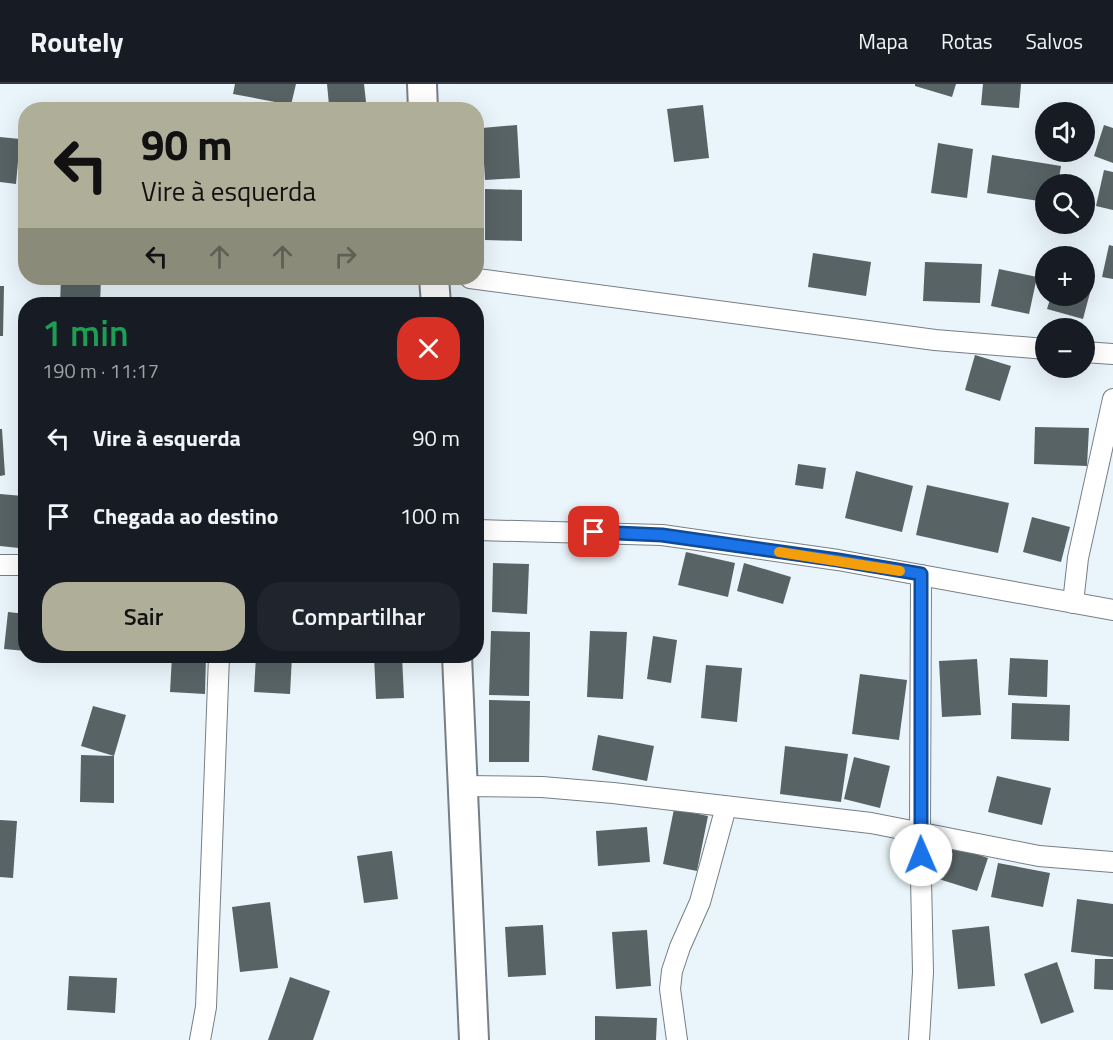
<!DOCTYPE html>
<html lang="pt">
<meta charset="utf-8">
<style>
:root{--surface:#171b24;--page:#20242c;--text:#f1f3f6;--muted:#9ea1a6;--line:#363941;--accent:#aeae99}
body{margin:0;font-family:"Titillium Web",sans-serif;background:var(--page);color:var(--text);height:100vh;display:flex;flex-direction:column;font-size:22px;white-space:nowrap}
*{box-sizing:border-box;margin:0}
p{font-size:20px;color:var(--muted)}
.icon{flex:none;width:33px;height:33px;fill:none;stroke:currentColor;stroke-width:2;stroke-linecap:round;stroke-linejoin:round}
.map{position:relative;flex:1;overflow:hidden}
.drawer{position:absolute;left:18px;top:213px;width:466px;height:366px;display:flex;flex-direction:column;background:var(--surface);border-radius:24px;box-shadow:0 6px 24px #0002}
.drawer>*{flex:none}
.banner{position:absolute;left:18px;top:18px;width:466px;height:183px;border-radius:24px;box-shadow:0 6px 24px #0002;background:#aeae99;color:#111;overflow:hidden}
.tools{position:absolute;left:1035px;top:18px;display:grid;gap:12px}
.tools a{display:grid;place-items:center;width:60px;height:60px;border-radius:50%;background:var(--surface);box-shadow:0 6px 24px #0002;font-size:30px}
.pin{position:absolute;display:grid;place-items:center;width:51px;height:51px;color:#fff;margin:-26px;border-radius:12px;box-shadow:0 3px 9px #0006}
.me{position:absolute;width:66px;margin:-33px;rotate:359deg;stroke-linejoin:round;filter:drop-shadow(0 0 4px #0008)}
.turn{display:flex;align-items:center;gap:21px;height:126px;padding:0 24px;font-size:27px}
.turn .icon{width:78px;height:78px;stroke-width:2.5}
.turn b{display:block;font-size:42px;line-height:51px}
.lanes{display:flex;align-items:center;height:57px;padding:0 24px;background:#0003;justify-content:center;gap:30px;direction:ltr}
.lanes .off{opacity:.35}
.round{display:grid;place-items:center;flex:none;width:63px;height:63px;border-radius:24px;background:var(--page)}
.head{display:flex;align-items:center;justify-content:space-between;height:102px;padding:0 24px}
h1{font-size:36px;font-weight:600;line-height:45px;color:#1e9e55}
.button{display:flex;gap:12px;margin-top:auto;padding:12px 24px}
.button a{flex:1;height:69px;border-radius:24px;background:var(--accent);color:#111;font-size:24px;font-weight:600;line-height:69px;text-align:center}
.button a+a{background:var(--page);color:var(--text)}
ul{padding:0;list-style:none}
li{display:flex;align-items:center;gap:18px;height:78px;padding:0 24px}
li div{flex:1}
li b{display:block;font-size:22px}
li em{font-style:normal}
header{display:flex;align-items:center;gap:36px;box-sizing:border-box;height:84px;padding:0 30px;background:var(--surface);border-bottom:2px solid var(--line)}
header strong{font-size:28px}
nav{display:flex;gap:33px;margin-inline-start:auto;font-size:21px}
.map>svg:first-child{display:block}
.building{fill:#586365}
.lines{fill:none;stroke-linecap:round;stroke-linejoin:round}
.minor-casing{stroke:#767f85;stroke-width:22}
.secondary-casing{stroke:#767f85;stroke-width:32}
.minor{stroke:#fff;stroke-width:20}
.secondary{stroke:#fff;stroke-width:28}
.route-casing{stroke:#114b97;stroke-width:15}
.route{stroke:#1a73e8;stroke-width:10}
.slow{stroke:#f59e0b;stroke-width:10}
</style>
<header>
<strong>Routely</strong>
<nav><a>Mapa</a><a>Rotas</a><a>Salvos</a></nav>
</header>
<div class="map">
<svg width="1113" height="956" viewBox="0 0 1113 956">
<rect width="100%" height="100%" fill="#eaf5fb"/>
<!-- building -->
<g class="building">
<polygon points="235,0 296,0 291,21 233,10"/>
<polygon points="327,0 364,0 366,18 329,21"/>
<polygon points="915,0 956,0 952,13 915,2"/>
<polygon points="983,0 1021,0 1019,24 981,21"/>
<polygon points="703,21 709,74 674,78 667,25"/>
<polygon points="1084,39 1094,42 1088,61 1084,59"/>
<polygon points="517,41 520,94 485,96 482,44"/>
<polygon points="1104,41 1113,44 1113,79 1094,72"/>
<polygon points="0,53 20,55 16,100 0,98"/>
<polygon points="938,59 973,65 967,114 931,109"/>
<polygon points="992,71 1061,82 1058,100 1046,100 1046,118 987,109"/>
<polygon points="1104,86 1113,88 1113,126 1096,122"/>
<polygon points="485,105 522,106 522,157 485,156"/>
<polygon points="1109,161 1113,162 1113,195 1102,193"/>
<polygon points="813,169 871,178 866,212 808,203"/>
<polygon points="925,178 982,180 980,219 923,217"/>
<polygon points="999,185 1037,193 1029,230 991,222"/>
<polygon points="61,194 101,194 100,220 60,220"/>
<polygon points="1084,199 1092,201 1083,235 1047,225 1051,212 1084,212"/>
<polygon points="0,202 4,202 3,252 0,252"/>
<polygon points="975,271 1011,282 1000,317 965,306"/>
<polygon points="1035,343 1089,344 1087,382 1034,380"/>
<polygon points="0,345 2,345 5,391 0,392"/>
<polygon points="798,380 826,384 823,405 795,401"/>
<polygon points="856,387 913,402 902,448 845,434"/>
<polygon points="927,401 1009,419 998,469 916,451"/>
<polygon points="0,410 23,412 19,464 0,462"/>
<polygon points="1032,433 1070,443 1061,478 1023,468"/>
<polygon points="686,468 735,479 728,513 678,501"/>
<polygon points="493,479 529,480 527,530 492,528"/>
<polygon points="744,479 791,493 783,520 737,507"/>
<polygon points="8,528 26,530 26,567 4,565"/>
<polygon points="491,547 530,548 529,612 489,611"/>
<polygon points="590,547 627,548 623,615 587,613"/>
<polygon points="653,552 677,556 671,599 647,595"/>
<polygon points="172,572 206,572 205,610 170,608"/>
<polygon points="256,572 292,572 290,610 254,608"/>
<polygon points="374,572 402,572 404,614 376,615"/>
<polygon points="1010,574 1048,576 1047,613 1008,611"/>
<polygon points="977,575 981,631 942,633 939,577"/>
<polygon points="706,581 742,584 737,638 701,634"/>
<polygon points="860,590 907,596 899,656 852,650"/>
<polygon points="489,616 530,617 529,678 489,678"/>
<polygon points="1012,619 1070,621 1069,657 1011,655"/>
<polygon points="93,622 126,631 114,672 114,719 80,718 81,671 114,672 81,662"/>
<polygon points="598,651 654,662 647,697 592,686"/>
<polygon points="785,662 848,670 841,718 780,710"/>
<polygon points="854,673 890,682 880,724 844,715"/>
<polygon points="997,692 1051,704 1042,741 988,728"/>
<polygon points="674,725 708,732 697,787 663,780"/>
<polygon points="0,736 17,737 13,794 0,793"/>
<polygon points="647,743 650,778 598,782 596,747"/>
<polygon points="940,758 988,774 977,807 929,792"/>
<polygon points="392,767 398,815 364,819 357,772"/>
<polygon points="998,779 1050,789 1043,823 991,813"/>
<polygon points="1077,815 1113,820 1113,873 1071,868"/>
<polygon points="270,818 278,884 240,888 232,823"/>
<polygon points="543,841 546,891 508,893 505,843"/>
<polygon points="989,842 995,902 958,905 952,846"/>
<polygon points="647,846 651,902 616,905 612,848"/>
<polygon points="1095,875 1113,875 1113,906 1094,905"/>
<polygon points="1057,878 1074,928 1041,940 1024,890"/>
<polygon points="69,892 117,894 115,929 67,926"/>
<polygon points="290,893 330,907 313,956 268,956"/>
<polygon points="595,932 657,934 656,956 595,956"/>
</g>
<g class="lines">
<defs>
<g id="minor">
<polyline points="470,194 935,256 1046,265"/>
<polyline points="1084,268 1113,270"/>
<polyline points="477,446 662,451 838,476 1113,526"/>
<polyline points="0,481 26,481"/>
<polyline points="1073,519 1078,474 1113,315"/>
<polyline points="461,702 542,703 613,709 871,739 1039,772 1113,778"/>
<polyline points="200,956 206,923 219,572"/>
<polyline points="677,956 670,905 672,887 680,863 700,818 726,723"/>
<polyline points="919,956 923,888 920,748 921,491"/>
</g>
<g id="secondary">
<polyline points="422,0 423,26"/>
<polyline points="434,194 436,220"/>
<polyline points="457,572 474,956"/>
</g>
</defs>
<!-- minor casing -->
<use href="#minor" class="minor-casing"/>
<!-- secondary casing -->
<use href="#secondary" class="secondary-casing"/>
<!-- minor -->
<use href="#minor" class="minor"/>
<!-- secondary -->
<use href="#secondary" class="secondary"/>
</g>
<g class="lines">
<defs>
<polyline id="route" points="594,448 662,451 838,476 921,490 921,771"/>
</defs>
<!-- route casing -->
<use href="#route" class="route-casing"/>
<!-- route -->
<use href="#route" class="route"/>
<!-- slow -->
<polyline class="slow" points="779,468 900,487"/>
</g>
</svg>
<div class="tools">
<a><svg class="icon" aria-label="sound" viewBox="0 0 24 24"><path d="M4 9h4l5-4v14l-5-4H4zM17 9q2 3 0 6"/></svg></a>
<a><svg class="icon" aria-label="search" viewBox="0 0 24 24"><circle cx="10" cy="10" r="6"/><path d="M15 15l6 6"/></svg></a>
<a>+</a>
<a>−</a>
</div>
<div class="pin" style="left:594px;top:448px;background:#d93025"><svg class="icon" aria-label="arrive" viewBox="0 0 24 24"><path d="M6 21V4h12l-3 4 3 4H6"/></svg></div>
<svg class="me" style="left:921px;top:771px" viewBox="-20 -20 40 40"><circle r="19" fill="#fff"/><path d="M0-13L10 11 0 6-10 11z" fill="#1a73e8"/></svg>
<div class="banner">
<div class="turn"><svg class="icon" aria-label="left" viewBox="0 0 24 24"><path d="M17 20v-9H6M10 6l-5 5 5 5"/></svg><div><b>90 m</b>Vire à esquerda</div></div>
<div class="lanes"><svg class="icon" aria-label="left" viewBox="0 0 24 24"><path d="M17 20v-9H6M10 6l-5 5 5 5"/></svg><svg class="icon off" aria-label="ahead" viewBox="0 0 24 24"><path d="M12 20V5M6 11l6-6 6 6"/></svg><svg class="icon off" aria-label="ahead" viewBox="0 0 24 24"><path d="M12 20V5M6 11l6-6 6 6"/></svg><svg class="icon off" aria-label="right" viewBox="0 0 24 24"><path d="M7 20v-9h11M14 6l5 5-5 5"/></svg></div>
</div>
<section class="drawer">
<div class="head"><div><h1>1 min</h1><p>190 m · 11:17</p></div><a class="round" style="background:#d93025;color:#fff"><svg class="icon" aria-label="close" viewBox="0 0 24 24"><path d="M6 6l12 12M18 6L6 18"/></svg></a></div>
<ul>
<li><svg class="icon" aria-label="left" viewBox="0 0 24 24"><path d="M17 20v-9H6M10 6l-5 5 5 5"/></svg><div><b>Vire à esquerda</b></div><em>90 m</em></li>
<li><svg class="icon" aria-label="arrive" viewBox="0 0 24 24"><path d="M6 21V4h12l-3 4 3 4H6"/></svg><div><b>Chegada ao destino</b></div><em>100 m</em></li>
</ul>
<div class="button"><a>Sair</a><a>Compartilhar</a></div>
</section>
</div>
